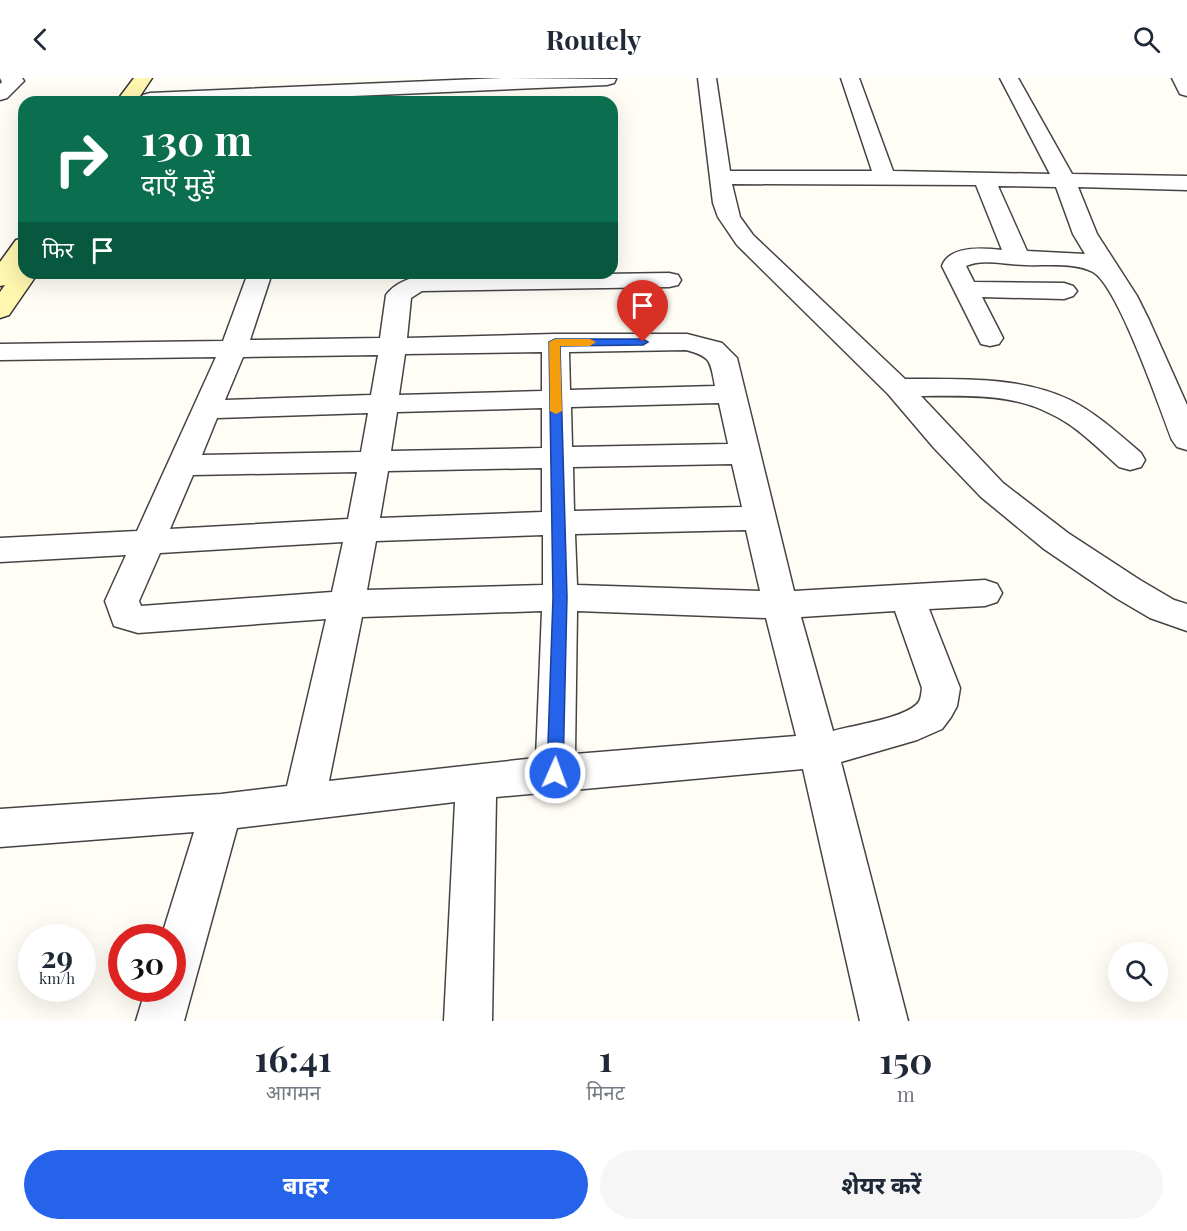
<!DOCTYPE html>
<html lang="hi">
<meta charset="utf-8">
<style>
:root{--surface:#fff;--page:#f6f6f7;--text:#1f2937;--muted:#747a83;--accent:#2563eb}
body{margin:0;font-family:"Playfair Display","Noto Sans Devanagari",serif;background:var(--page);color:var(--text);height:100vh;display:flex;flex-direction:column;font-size:22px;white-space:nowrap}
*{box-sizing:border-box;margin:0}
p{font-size:20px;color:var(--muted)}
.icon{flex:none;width:33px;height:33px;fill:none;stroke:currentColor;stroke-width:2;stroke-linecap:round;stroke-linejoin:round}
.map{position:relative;height:943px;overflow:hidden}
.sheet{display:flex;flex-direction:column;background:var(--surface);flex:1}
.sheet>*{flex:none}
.banner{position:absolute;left:18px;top:18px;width:600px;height:183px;border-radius:18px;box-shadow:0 6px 24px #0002;background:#0b6e4f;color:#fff;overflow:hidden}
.buttons{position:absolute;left:1108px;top:864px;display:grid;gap:12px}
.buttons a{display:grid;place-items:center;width:60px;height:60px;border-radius:50%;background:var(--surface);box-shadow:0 6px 24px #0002;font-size:30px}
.speed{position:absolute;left:18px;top:846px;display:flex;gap:12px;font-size:30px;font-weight:700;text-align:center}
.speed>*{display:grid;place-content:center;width:78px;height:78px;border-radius:50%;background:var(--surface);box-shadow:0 6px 24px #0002;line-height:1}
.speed small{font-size:15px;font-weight:400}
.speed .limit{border:9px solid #d22;background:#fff;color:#111}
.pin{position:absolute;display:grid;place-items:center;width:51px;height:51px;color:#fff;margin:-62px -26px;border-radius:50% 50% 50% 0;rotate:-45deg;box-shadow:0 0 6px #0007}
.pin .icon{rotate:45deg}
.me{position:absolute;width:66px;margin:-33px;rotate:2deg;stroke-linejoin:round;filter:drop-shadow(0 0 4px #0008)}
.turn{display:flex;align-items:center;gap:21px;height:126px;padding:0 24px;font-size:27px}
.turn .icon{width:78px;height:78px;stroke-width:2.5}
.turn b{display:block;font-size:42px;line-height:51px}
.then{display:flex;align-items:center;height:57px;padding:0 24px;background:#0003;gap:12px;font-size:22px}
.eta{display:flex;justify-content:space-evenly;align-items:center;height:102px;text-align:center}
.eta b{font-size:36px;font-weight:700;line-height:42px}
.primary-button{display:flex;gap:12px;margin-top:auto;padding:12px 24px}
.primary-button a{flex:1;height:69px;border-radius:36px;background:var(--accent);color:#fff;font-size:24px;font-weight:700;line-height:69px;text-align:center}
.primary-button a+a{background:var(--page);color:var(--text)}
header{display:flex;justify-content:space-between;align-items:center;height:78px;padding:0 24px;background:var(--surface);font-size:27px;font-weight:700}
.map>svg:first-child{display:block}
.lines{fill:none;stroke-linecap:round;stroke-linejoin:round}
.street-casing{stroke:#444;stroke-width:3}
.secondary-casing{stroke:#333;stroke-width:3}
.street{fill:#fff;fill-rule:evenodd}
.secondary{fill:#fff6b0;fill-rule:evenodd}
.route{fill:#2563eb;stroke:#184099;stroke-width:1.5}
.slow{fill:#f59e0b}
</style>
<header><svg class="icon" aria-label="back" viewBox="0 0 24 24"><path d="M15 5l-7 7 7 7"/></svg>Routely<svg class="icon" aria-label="search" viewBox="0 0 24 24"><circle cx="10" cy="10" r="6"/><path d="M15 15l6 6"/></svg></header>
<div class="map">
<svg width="1187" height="943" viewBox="0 0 1187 943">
<rect width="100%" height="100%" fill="#fffdf5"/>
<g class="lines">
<defs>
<g id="street">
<polygon points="0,0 22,0 24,3 7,20 0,22 0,6 2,4"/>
<polygon points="502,0 616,1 614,5 607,7 212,24 143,24 140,21 143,17 150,15"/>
<path d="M698,0H716L730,93H872L841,0H859L893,93L1050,96L1000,0H1018L1072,96L1187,98V112L1078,109L1097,156L1137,218L1149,242L1187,327V372L1177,369L1172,362C1160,331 1118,208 1093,194C1074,184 1046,188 1025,187C1007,187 983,180 966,188L974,204L1064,205L1073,208L1077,213L1073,218L1064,221L982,219L1003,260L999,266L990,268L981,266L942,188C949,167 985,170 1002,172L976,107L732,106L740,139L753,157L905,301C960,301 1019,298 1070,322C1096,335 1119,356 1141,375L1145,382L1141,389L1130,392L1119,389C1098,370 1076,347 1049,335C1010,315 964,318 921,318L1003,405L1068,455L1140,502L1174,522L1187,526V553L1150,540L1116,520L1044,471L981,419L934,370L888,316L737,167L718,139L713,125ZM998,108L1056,109L1073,156L1085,176L1027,173Z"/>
<polygon points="1172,0 1187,0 1187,18 1180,16"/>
<path d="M248,195H272L250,262L380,260L386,217C393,207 406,201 417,199L669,195L678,197L681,202L678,207L669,209L422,213L411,220L407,260L555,256H687L722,265L737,280L794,513L985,502L997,506L1002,515L997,524L985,528L929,531L960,610L957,628L951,639L942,651L917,662L841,684L908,943H860L803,691L496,719L492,943H444L455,724L237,750L184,943H136L146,910H172V860H161L194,754L0,769V731L221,716L287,708L326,541L138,555L114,548L105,523L126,477L0,484V460L137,453L216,279L0,282V266L223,263ZM686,272C712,279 710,283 715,308L570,312L569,274ZM542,274V313L399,317L405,276ZM378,277L371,317L225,322L243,279ZM719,325L728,366L572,369L571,329ZM542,330V370L391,373L397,334ZM368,335L361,374L202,377L217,340ZM732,386L742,429L574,433L573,389ZM542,390V434L380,440L388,393ZM357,394L348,441L170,451L193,397ZM746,452L760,513L577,507L575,456ZM543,457V507L367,512L376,463ZM343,464L332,514L141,528L139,523L160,475ZM542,533L536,680L329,703L362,539ZM577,533L766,540L796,658L575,676ZM895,533L922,610C921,617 921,623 916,627C900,641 854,647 833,653L801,539Z"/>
</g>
<g id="secondary">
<polygon points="134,0 152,0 136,24 116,24"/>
<polygon points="24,160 24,184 21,189 24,188 24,195 38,195 9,237 0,240 0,214 5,207 0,208 0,184 16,162"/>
</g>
</defs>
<!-- street casing -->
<use href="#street" class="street-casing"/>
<!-- secondary casing -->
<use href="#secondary" class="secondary-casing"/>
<!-- street -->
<use href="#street" class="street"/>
<!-- secondary -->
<use href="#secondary" class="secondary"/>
</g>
<!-- route -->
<polygon class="route" points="555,261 643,261 648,264 643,267 560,268 567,519 563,695 561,700 555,703 549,700 547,695 553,519 549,264"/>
<!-- slow -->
<polygon class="slow" points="555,261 590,261 596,264 590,268 560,268 562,333 556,336 550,333 549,264"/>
</svg>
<div class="buttons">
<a><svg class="icon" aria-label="search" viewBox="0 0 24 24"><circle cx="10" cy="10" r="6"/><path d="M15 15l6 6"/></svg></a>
</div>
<div class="speed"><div>29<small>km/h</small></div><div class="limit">30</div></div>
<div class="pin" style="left:643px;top:264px;background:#d93025"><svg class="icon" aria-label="arrive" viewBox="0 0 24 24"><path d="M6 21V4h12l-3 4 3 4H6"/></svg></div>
<svg class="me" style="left:555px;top:695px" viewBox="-20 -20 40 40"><circle r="17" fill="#2563eb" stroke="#fff" stroke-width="3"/><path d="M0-11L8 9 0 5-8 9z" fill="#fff"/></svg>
<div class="banner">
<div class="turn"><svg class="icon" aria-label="right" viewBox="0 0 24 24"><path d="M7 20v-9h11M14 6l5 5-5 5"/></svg><div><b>130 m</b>दाएँ मुड़ें</div></div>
<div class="then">फिर<svg class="icon" aria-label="arrive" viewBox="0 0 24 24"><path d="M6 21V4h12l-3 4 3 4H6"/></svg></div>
</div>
</div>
<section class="sheet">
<div class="eta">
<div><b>16:41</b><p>आगमन</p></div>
<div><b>1</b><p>मिनट</p></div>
<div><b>150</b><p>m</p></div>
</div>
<div class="primary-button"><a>बाहर</a><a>शेयर करें</a></div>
</section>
